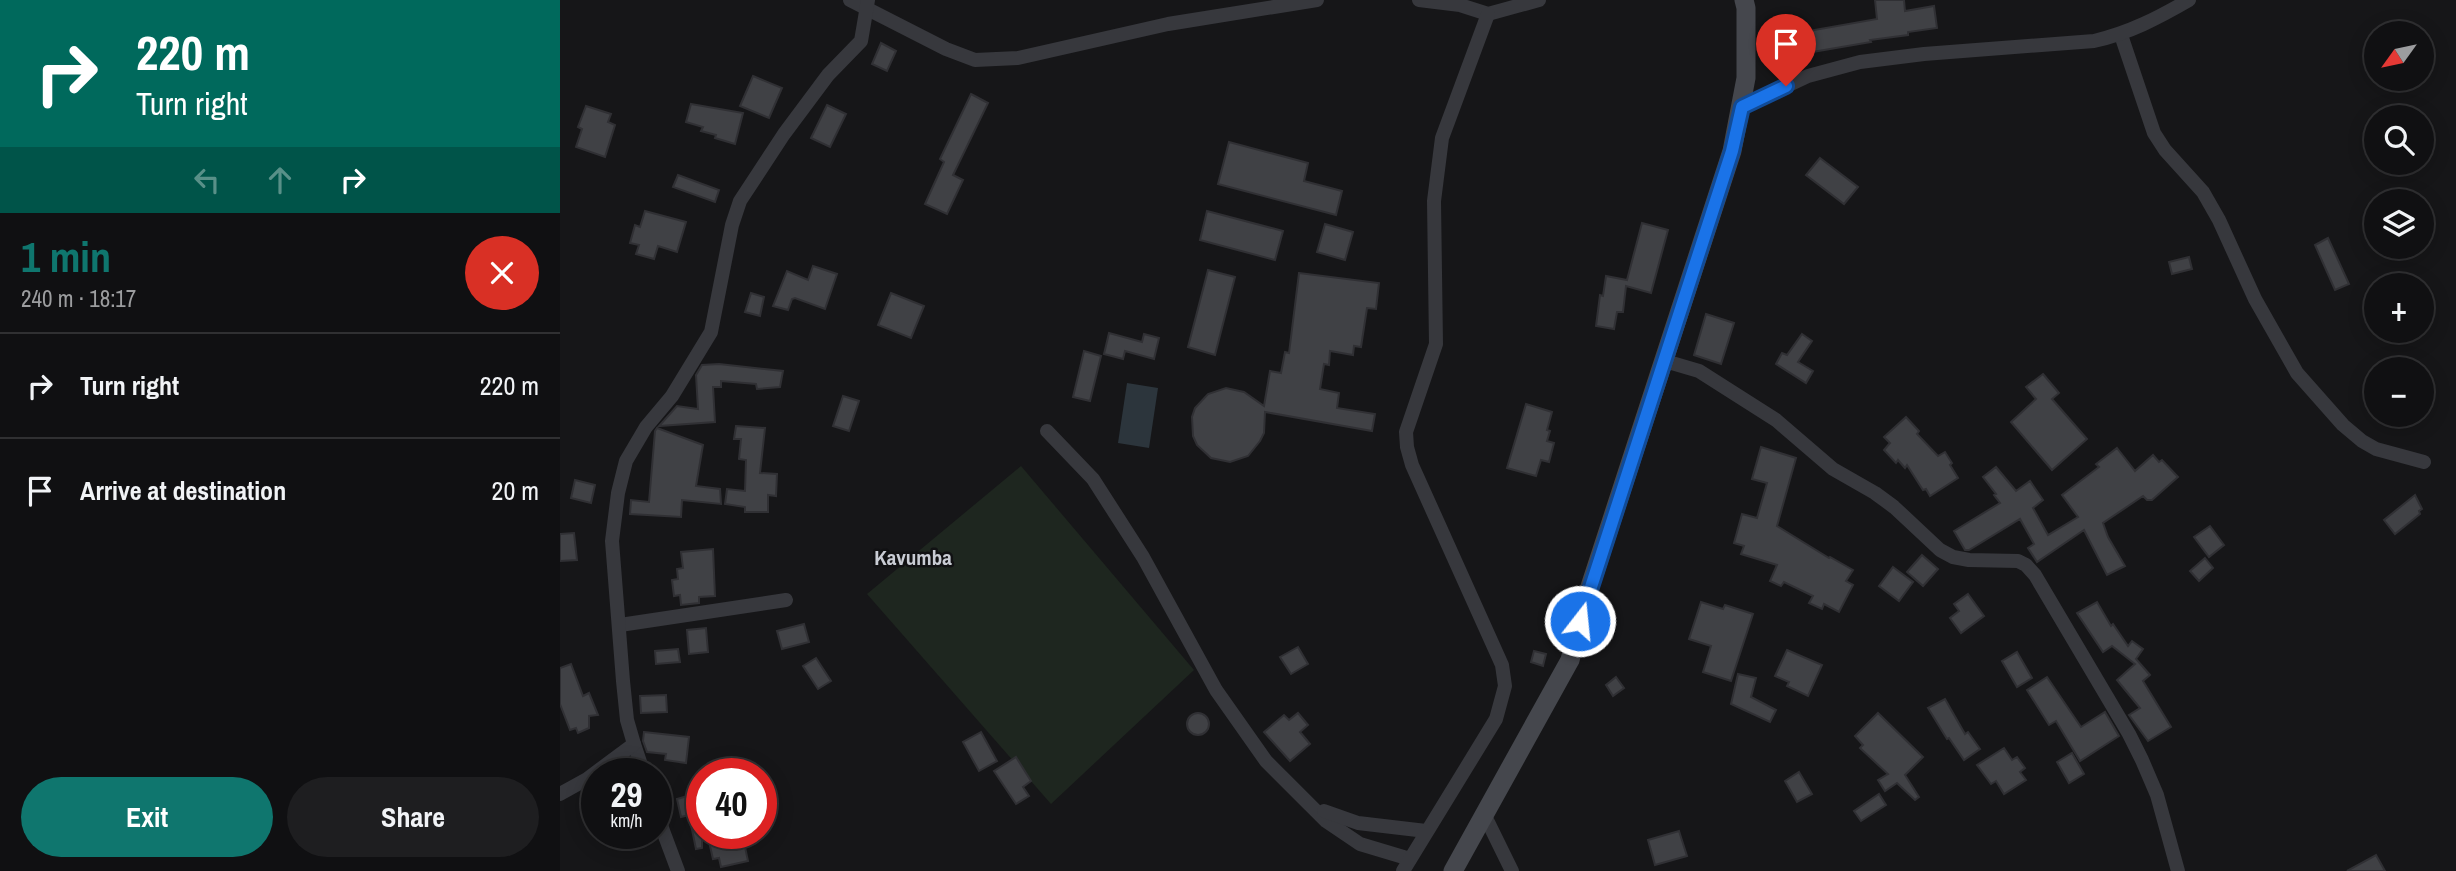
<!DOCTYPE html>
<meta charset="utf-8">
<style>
:root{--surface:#101012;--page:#1e1e20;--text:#f1f3f6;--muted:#9c9d9f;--line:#303032;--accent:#0f766e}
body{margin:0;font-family:"Archivo Narrow",sans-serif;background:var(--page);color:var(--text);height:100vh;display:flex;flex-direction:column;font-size:26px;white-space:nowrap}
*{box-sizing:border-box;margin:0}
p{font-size:23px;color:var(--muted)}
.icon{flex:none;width:38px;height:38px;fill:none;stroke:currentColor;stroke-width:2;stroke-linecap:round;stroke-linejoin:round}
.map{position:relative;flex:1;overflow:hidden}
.details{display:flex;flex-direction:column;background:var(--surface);width:560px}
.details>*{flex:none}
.top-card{background:#00695c;color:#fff;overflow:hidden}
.needle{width:46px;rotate:237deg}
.fabs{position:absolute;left:1804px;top:21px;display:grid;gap:14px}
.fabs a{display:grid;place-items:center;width:70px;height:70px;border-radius:50%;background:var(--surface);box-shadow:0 4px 18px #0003,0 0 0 2px var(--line);font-size:35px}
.speed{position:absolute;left:21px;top:758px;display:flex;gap:14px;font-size:35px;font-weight:700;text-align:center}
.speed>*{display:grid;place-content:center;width:91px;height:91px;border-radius:50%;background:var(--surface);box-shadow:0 4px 18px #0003,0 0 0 2px var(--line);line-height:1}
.speed small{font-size:18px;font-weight:400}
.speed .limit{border:10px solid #d22;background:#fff;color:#111}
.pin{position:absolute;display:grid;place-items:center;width:60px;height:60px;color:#fff;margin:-72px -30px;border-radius:50% 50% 50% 0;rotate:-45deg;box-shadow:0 0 7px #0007}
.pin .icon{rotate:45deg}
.me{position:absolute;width:77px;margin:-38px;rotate:16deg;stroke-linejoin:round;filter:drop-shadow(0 0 5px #0008)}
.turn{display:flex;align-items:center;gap:24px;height:147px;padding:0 21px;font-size:32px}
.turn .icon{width:91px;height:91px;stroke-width:2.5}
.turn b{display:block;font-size:49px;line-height:60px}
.lanes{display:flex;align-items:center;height:66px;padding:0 21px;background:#0003;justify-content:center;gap:35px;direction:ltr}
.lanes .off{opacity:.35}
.round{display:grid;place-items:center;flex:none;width:74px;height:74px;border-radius:37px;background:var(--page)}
.headline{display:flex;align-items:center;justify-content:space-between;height:119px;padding:0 21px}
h1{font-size:42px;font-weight:800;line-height:52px;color:var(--accent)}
.button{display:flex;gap:14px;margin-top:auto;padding:14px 21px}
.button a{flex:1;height:80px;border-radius:42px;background:var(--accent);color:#fff;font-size:28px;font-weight:800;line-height:80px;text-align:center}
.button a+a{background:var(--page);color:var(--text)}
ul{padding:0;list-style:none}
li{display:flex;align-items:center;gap:21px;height:105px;padding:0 21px;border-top:2px solid var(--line)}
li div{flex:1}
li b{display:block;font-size:26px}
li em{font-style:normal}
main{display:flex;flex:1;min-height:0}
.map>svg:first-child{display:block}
.green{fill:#1e261f}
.water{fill:#2c353c}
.building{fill:#404145;stroke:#303034;stroke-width:2}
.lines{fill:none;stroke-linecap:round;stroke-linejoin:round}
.street{stroke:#37383d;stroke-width:14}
.secondary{stroke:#45474d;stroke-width:19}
.route-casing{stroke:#114b97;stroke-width:18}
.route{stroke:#1a73e8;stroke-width:12}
.labels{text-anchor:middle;stroke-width:5;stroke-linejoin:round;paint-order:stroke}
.quarter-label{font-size:21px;font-weight:bold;fill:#c9ccd4;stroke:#111113}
</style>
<main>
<section class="details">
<div class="top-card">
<div class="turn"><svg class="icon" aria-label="right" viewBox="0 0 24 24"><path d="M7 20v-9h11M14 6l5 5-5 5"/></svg><div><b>220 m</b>Turn right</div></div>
<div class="lanes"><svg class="icon off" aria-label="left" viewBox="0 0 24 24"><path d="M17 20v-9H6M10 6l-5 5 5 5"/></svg><svg class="icon off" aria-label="ahead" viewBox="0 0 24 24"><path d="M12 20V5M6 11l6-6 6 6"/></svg><svg class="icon" aria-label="right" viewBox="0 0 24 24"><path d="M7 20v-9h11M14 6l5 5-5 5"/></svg></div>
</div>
<div class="headline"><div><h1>1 min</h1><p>240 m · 18:17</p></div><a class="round" style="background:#d93025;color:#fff"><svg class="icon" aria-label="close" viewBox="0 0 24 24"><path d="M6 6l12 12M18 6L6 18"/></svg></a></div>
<ul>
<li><svg class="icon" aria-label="right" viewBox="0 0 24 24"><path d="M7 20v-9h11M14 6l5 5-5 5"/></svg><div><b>Turn right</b></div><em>220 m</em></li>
<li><svg class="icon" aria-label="arrive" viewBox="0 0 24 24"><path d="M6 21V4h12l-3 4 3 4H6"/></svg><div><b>Arrive at destination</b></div><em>20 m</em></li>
</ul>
<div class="button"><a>Exit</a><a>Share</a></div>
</section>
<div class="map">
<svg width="1896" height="871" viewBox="0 0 1896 871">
<rect width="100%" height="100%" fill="#161618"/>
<!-- green -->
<polygon class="green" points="461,466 634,670 491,804 307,594"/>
<!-- water -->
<polygon class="water" points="567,383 598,388 589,448 558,443"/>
<!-- building -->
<g class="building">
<polygon points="1315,0 1344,0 1345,11 1374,6 1377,28 1348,32 1348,35 1310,40 1311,42 1229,56 1226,35 1317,19"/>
<polygon points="321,43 336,51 327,71 312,64"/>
<polygon points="193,76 222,88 209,118 180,106"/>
<polygon points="411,94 428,103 393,175 403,180 387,214 365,204 384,162 380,159"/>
<polygon points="131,104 183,113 175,144 155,138 156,135 141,131 143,127 126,122"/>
<polygon points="267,105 286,114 270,147 251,138"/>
<polygon points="26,106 51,114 48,122 55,125 45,157 16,147 22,129 18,127"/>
<polygon points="669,142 748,163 744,181 782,191 776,215 658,184"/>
<polygon points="1260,158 1298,187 1284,204 1246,175"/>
<polygon points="118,175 159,190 155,202 113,187"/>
<polygon points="85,211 126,222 117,252 98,246 94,259 76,254 79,245 70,243 75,225 80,227"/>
<polygon points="647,211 723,231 715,260 640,240"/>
<polygon points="1082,223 1108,230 1091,293 1066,286 1063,312 1057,312 1054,329 1036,326 1040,295 1043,296 1046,276 1067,280"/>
<polygon points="765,224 793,232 785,260 757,252"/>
<polygon points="1768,238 1789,284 1775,290 1755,245"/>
<polygon points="1629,257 1632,269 1612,274 1609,262"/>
<polygon points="253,266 277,274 265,309 235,298 232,299 228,310 213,306 227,271 248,280"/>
<polygon points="648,270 675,277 655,355 628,347"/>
<polygon points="739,273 819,283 816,309 807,308 801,347 794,346 793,355 770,351 769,365 764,364 760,389 779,393 777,408 815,414 812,431 705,412 704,433 700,441 688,456 670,462 651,458 637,445 633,436 632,417 635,408 648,394 666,388 684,392 704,406 710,371 721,373 725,352 729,353"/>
<polygon points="191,293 204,297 200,316 185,312"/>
<polygon points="331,293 364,306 351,338 318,325"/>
<polygon points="1146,314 1174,323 1161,364 1134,355"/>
<polygon points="549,333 582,342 584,334 599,338 594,359 565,351 563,359 544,354"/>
<polygon points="1242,334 1252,341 1238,362 1253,371 1246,383 1216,364 1222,353 1227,355"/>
<polygon points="524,351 541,356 530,401 513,397"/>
<polygon points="159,364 223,371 220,387 197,389 196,384 161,381 161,387 153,387 155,422 99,426 117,406 138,409 136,375 142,365"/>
<polygon points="1483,374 1499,393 1492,399 1527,439 1492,470 1451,422 1476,399 1466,387"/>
<polygon points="283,396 299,401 289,431 273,426"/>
<polygon points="966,404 992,412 987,430 990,431 987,441 994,443 989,462 981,460 976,476 947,468"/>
<polygon points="1346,417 1359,431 1357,434 1378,456 1385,452 1392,463 1390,465 1398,478 1370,496 1366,489 1363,490 1347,465 1345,468 1338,460 1336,463 1324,450 1330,443 1324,437"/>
<polygon points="176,426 205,428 200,473 217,474 216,496 208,495 208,512 185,512 185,507 165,504 167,489 185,491 186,460 179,459 181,439 174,439"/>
<polygon points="97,428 143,445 136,486 160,489 161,504 122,500 121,517 70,514 71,500 89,502 95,431"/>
<polygon points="1201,447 1236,458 1217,526 1269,558 1270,557 1293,570 1286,581 1293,585 1279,612 1264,604 1262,609 1249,603 1253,596 1224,582 1221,586 1210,581 1217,565 1181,554 1184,546 1174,543 1182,514 1197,518 1207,483 1192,479"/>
<polygon points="1557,448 1575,471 1593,455 1599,462 1602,460 1618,477 1592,500 1587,500 1583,496 1543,523 1548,537 1565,566 1547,575 1524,530 1477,562 1468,548 1474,544 1460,519 1409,550 1405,550 1394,531 1440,503 1434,495 1436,494 1423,477 1436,467 1456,491 1470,481 1483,500 1473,508 1488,535 1518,517 1502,495 1539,467 1536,464"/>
<polygon points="15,480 35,485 31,503 11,498"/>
<polygon points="1855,495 1862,509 1859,511 1860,514 1835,534 1824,520"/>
<polygon points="1650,526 1664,545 1649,557 1634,537"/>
<polygon points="14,533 17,560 0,561 0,534"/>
<polygon points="153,549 155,596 139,597 139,603 121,605 120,595 114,596 112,580 118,579 117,569 123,568 121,552"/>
<polygon points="1362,555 1378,569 1363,586 1347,572"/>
<polygon points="1645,558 1653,568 1639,581 1630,571"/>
<polygon points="1333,567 1353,582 1339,601 1319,586"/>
<polygon points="1408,594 1424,616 1401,633 1390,618 1399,611 1394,604"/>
<polygon points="1141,602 1163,609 1165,605 1193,614 1171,681 1143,672 1151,646 1129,639"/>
<polygon points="1537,602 1551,626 1553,624 1568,646 1572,641 1583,649 1576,659 1590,675 1583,681 1611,727 1588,741 1569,715 1580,708 1557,680 1575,664 1552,646 1543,652 1517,613"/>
<polygon points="244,624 249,642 222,649 217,631"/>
<polygon points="146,628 148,652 129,654 127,630"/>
<polygon points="738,647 748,664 731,674 720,657"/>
<polygon points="118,649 120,662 96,664 95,651"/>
<polygon points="1227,650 1262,665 1248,696 1227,686 1229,682 1215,676"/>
<polygon points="974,651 986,654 983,666 971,662"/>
<polygon points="1457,652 1472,678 1457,687 1442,661"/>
<polygon points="256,658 271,681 258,689 243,666"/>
<polygon points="11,664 23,696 29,693 38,715 29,716 29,728 18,733 16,728 10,730 0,704 0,668"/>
<polygon points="1178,674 1196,678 1191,697 1216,710 1210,722 1171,704"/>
<polygon points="1056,677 1064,688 1053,696 1046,685"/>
<polygon points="1487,677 1521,727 1545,712 1559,736 1520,761 1496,721 1489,725 1467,690"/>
<polygon points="106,695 107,712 81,713 80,696"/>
<polygon points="1385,699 1405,734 1408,732 1420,749 1404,760 1389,738 1387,739 1368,708"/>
<circle cx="638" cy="724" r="11"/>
<polygon points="738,713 748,725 740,732 750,744 730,761 704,732 724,715 729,720"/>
<polygon points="1318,713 1363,757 1345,775 1359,797 1355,800 1337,783 1325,791 1318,780 1328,774 1300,748 1303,745 1295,736"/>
<polygon points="84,732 129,737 126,763 105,760 106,754 87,752 83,741"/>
<polygon points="421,732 437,761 419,771 403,742"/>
<polygon points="1444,748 1452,760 1457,757 1465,768 1460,772 1466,780 1444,794 1436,781 1431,784 1417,765"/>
<polygon points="1512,753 1524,774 1509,783 1497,762"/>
<polygon points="456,757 471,781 463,787 469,796 456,804 434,771"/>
<polygon points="1239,772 1252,794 1237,802 1225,781"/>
<polygon points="1319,794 1326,805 1301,821 1294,811"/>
<polygon points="131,795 133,805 142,803 142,848 136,849 129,815 121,817 117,799"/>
<polygon points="1119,831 1127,856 1095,865 1088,840"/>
<polygon points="147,833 182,833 188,861 161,867 159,858 153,859"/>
<polygon points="1816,855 1825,871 1787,871"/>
</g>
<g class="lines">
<!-- street -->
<g class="street">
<polyline points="290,0 386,49 415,60 458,58 608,24 757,0"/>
<polyline points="859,0 900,5 928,14 979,0"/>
<polyline points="1561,35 1594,133 1605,150 1643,192 1659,220 1695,299 1737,373 1783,425 1802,441 1816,449 1864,462"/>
<path d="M1182,107L1248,76L1300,62L1364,54L1534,41C1569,33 1598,18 1629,0"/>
<polyline points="1105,361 1139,371 1216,420 1273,469 1315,493 1334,507 1380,550 1393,557 1409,560 1458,561 1466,565 1475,575 1569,734 1582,760 1597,795 1618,871"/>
<polyline points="487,431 533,479 583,557 656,690 706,761 766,821 800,844 850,859"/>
<polyline points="60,625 226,600"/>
<polyline points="74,744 84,774"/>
<polyline points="0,794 27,779 74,744 67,720 63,681 52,541 58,493 66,461 86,427 112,396 151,332 172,225 180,201 224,134 268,75 301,41 308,0"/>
<polyline points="764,811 798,823 866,831"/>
<polyline points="96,812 118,871"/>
<polyline points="925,816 952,871"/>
<polyline points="843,871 936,719 945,686 942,665 852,465 847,447 846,432 876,344 874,201 882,138 928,14"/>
</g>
<!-- secondary -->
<polyline class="secondary" points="893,871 1010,660 1025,602 1172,151 1186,78 1186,8 1184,0"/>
</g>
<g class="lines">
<defs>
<polyline id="route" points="1020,621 1172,151 1182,107 1226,86"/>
</defs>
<!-- route casing -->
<use href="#route" class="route-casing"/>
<!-- route -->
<use href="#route" class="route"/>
</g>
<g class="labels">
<!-- quarter labels -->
<g class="quarter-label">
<text x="353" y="565">Kavumba</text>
</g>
</g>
</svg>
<div class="fabs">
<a><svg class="needle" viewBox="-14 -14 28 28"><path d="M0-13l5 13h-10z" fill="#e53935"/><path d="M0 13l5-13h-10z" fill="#9c9d9f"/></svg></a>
<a><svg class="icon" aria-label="search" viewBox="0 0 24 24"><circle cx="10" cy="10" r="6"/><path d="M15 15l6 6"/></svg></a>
<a><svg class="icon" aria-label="layers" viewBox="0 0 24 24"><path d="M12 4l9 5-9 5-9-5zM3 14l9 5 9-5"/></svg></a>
<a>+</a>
<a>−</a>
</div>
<div class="speed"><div>29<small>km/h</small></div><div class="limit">40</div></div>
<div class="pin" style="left:1226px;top:86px;background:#d93025"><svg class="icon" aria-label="arrive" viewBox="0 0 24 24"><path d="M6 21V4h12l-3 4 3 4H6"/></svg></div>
<svg class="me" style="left:1020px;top:621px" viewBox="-20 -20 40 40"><circle r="17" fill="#1a73e8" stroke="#fff" stroke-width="3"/><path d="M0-11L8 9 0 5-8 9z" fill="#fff"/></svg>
</div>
</main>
